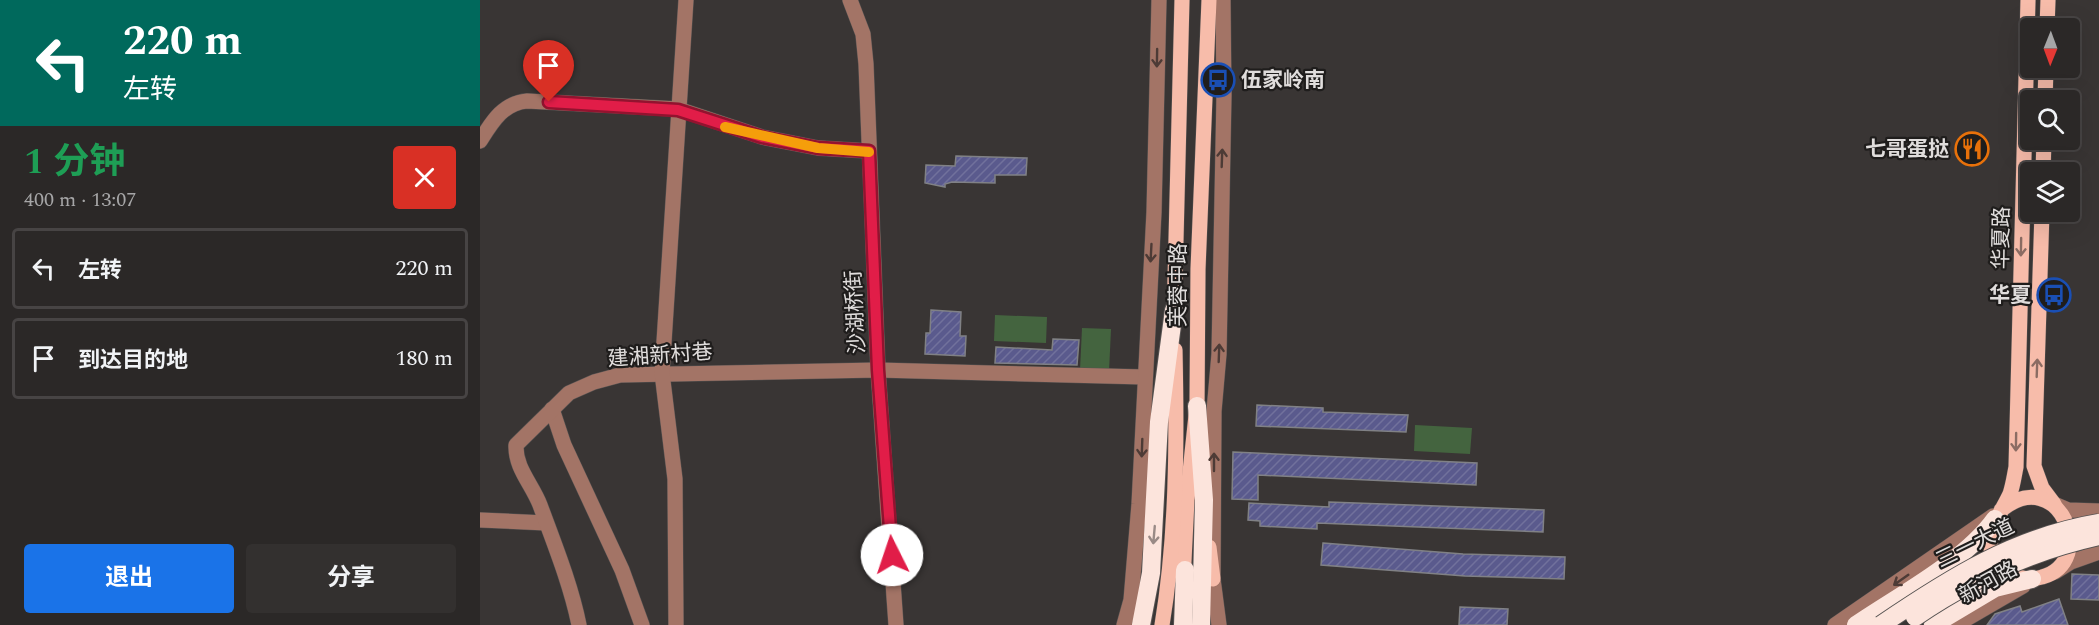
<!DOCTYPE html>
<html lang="zh">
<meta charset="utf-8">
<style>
:root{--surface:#2b2827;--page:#33302f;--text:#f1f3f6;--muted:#a6a6a7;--line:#474444;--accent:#1a73e8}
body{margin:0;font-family:Spectral,"Noto Sans SC",serif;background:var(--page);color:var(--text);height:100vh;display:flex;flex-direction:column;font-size:22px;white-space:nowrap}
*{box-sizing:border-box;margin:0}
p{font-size:20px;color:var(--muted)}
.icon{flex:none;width:33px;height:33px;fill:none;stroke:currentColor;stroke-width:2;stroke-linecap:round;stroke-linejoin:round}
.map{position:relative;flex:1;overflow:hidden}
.side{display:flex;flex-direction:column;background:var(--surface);width:480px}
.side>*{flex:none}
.hud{background:#00695c;color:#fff;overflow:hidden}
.needle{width:39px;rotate:181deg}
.fabs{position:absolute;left:1540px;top:18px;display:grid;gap:12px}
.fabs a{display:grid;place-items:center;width:60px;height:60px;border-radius:6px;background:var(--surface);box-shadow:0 6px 24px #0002,0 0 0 2px var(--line);font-size:30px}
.pin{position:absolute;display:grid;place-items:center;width:51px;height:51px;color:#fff;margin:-62px -26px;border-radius:50% 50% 50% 0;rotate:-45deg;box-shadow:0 0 6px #0007}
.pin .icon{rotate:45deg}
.me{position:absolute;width:66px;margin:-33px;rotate:356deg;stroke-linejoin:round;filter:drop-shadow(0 0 4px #0008)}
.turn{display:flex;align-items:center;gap:21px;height:126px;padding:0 24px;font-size:27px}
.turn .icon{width:78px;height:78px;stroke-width:2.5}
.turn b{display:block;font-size:42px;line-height:51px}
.round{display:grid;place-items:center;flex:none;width:63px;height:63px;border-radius:6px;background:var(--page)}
.overview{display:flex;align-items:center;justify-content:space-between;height:102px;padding:0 24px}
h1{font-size:36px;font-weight:700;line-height:45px;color:#1e9e55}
.cta{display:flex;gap:12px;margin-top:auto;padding:12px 24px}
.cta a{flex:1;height:69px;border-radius:6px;background:var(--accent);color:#fff;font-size:24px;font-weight:700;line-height:69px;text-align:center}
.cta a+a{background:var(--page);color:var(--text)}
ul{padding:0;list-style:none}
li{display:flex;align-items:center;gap:18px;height:81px;margin:0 12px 9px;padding:0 12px;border:3px solid var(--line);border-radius:6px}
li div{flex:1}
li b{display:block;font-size:22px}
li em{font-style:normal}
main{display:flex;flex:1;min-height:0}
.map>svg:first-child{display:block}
.pitch{fill:#44643f}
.building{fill:url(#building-hatch);stroke:#808185;stroke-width:1.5}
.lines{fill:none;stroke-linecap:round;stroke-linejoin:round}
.minor-casing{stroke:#575352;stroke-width:16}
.major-casing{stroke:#575352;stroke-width:16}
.highway-casing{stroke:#575352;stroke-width:20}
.minor{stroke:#a37466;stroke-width:15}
.major{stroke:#f7bcaa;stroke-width:15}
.highway{stroke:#fce4dc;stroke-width:18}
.highway-bridge-casing{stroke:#575352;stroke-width:20;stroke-linecap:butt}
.highway-bridge{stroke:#fce4dc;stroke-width:18}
.oneway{stroke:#4d3b36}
.oneway2{stroke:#8b6c63}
.oneway3{stroke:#998a86}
.route-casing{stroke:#92132f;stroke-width:15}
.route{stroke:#e11d48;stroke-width:10}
.slow{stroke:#f59e0b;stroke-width:10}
.labels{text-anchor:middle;stroke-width:4.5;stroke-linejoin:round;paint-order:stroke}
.poi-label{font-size:21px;font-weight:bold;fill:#e0dddc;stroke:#1f1d1c;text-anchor:end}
.street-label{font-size:21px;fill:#e0dddc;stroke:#1f1d1c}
</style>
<main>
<section class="side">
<div class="hud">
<div class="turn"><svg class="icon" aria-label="left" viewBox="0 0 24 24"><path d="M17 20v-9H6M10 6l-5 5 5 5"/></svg><div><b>220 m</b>左转</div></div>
</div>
<div class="overview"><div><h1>1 分钟</h1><p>400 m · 13:07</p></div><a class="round" style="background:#d93025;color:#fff"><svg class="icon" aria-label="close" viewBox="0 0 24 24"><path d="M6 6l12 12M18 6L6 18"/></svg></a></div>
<ul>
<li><svg class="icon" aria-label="left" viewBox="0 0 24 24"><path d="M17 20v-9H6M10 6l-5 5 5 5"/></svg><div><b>左转</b></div><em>220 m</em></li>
<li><svg class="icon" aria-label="arrive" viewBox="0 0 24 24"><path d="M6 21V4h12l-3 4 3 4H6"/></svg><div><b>到达目的地</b></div><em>180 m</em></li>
</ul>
<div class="cta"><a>退出</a><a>分享</a></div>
</section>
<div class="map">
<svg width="1619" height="625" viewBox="0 0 1619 625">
<defs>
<pattern id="building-hatch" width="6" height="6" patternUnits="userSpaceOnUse" patternTransform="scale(1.5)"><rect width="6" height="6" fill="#5a5a8d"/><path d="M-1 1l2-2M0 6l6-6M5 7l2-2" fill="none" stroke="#71719c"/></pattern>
</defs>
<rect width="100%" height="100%" fill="#393534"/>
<!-- pitch -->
<g class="pitch">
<polygon points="515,315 567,317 566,343 514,341"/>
<polygon points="602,328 631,329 629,372 600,370"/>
<polygon points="935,425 992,428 990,454 934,451"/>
</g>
<!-- building -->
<g class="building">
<polygon points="476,156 547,158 546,175 515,175 515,183 472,182 465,184 465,187 445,183 446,165 475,166"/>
<polygon points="451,310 481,312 480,336 486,336 485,356 445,354 446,333 450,333"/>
<polygon points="573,339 599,340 597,365 515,363 516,347 572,350"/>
<polygon points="777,405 843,408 843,412 928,415 926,432 776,426"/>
<polygon points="753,452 997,463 996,485 778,475 778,500 752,499"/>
<polygon points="849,502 1064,510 1063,532 837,523 837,529 780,526 780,521 768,520 769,503 849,507"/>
<polygon points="843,543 983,554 1085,557 1084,579 985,576 841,565"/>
<polygon points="1592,574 1619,575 1619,600 1591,599"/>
<polygon points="1579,599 1588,625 1507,625 1515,614 1540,606 1542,612"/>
<polygon points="980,607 1028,609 1027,625 979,625"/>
</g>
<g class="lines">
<defs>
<g id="minor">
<polyline points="370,0 383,34 386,64 398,370 416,625"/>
<path d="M0,141C12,122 23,103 47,101L198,109L282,137L338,148L389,151"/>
<polyline points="72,409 84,445 142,570 162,625"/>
<polyline points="1574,504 1588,510 1619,511"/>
<polyline points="0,520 66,523"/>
<polyline points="1575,572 1591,562 1619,552"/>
<path d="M99,625C91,585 74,543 60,505C52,484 35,468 36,445L89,393L114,382L140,375L398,370L664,377"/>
<polyline points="196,625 195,479 182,373 206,0"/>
<polyline points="644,625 651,600 659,504 674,212 679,0"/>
<polyline points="739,625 733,579 734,411 739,354 744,95 743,0"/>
<polyline points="1355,625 1513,516"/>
<polyline points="1476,625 1543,586"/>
</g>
<g id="major">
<polyline points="1567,28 1568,0"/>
<polyline points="1565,100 1566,68"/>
<polyline points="1563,172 1564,140"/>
<polyline points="1562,212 1554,466 1562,488 1574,504"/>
<polyline points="694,320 702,0"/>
<path d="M1521,510C1579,463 1619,561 1562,577C1550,581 1537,578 1527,571C1494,546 1518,520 1530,494C1533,485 1534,477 1536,467L1548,0"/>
<polyline points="729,547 733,579"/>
<polyline points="703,581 707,500 717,406 718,269 729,0"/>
<path d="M682,625C697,535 697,441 695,350"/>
</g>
<g id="highway">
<polyline points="717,406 724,500 721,625"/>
<polyline points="661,625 671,573 679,422 694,310"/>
<polyline points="703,625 705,570"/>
<path d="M1376,625C1420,595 1485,561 1515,519"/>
<polyline points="1453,625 1515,588 1552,579"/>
</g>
</defs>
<!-- minor casing -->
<use href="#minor" class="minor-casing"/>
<!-- major casing -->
<use href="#major" class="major-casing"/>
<!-- highway casing -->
<use href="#highway" class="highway-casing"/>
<!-- minor -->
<use href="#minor" class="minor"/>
<!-- major -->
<use href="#major" class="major"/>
<!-- highway -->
<use href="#highway" class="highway"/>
<defs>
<g id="highway-bridge">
<path d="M1435,617C1492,578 1551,551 1619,536"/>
<path d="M1401,625C1470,578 1535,537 1619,523"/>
</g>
</defs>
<!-- highway-bridge casing -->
<use href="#highway-bridge" class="highway-bridge-casing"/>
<!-- highway-bridge -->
<use href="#highway-bridge" class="highway-bridge"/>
</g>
<!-- one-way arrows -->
<defs><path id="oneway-shaft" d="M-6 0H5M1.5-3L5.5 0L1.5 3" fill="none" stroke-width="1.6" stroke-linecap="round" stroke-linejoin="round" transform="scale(1.5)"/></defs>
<g class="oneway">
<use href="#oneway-shaft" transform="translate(677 58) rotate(91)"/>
<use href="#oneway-shaft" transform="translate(742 158) rotate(-88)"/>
<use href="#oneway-shaft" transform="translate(671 253) rotate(93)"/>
<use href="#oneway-shaft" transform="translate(739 353) rotate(-88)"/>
<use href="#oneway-shaft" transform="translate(662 448) rotate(92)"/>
<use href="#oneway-shaft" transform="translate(734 462) rotate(-90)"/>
<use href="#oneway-shaft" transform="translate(1421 580) rotate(145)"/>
</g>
<g class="oneway2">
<use href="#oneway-shaft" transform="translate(1541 247) rotate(91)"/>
<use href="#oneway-shaft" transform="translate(1557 368) rotate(-88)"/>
<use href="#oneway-shaft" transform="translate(1536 442) rotate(91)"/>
</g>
<use class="oneway3" href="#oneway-shaft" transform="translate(674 535) rotate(95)"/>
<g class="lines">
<defs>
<polyline id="route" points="69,102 198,110 282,137 338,148 389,151 398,370 412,555"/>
</defs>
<!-- route casing -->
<use href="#route" class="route-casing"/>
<!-- route -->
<use href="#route" class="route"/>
<!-- slow -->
<polyline class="slow" points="245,127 338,148 389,152"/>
</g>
<!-- icons -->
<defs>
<symbol id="bus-ring" viewBox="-11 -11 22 22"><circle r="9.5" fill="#1f1d1c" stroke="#1a4fb4" stroke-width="1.5"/><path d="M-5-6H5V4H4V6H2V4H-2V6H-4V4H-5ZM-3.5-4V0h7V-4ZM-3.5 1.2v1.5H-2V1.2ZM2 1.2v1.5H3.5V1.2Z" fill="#1a4fb4"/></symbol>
<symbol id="restaurant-ring" viewBox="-11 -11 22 22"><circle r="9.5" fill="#1f1d1c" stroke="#e8710a" stroke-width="1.5"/><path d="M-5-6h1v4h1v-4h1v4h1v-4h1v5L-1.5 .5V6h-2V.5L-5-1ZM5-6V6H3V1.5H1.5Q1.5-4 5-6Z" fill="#e8710a"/></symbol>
</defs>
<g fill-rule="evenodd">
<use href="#bus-ring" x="719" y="61" width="38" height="38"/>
<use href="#restaurant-ring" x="1473" y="130" width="38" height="38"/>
<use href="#bus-ring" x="1555" y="276" width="38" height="38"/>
</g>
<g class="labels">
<!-- poi labels -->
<g class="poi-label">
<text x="761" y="87" text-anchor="start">伍家岭南</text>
<text x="1469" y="156">七哥蛋挞</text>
<text x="1551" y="302">华夏</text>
</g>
<!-- street labels -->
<g class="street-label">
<text transform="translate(1521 238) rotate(-89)" y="7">华夏路</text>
<text transform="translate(698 285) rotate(-90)" y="7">芙蓉中路</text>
<text transform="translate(375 312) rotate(-93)" y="7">沙湖桥街</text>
<text transform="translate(180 355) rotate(-4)" y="7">建湘新村巷</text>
<text transform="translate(1495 543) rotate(-26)" y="7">三一大道</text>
<text transform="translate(1508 582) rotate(-29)" y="7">新河路</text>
</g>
</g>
</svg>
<div class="fabs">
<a><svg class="needle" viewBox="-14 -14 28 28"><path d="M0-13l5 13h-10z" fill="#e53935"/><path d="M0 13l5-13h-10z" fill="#a6a6a7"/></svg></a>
<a><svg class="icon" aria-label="search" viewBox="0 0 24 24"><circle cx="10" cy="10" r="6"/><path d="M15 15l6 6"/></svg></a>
<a><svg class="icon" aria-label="layers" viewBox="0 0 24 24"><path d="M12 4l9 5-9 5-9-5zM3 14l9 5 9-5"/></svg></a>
</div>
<div class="pin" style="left:69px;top:102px;background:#d93025"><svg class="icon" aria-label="arrive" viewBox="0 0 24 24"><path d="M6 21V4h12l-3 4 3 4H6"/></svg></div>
<svg class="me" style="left:412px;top:555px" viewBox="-20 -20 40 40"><circle r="19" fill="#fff"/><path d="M0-13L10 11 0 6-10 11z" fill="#e11d48"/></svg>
</div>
</main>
